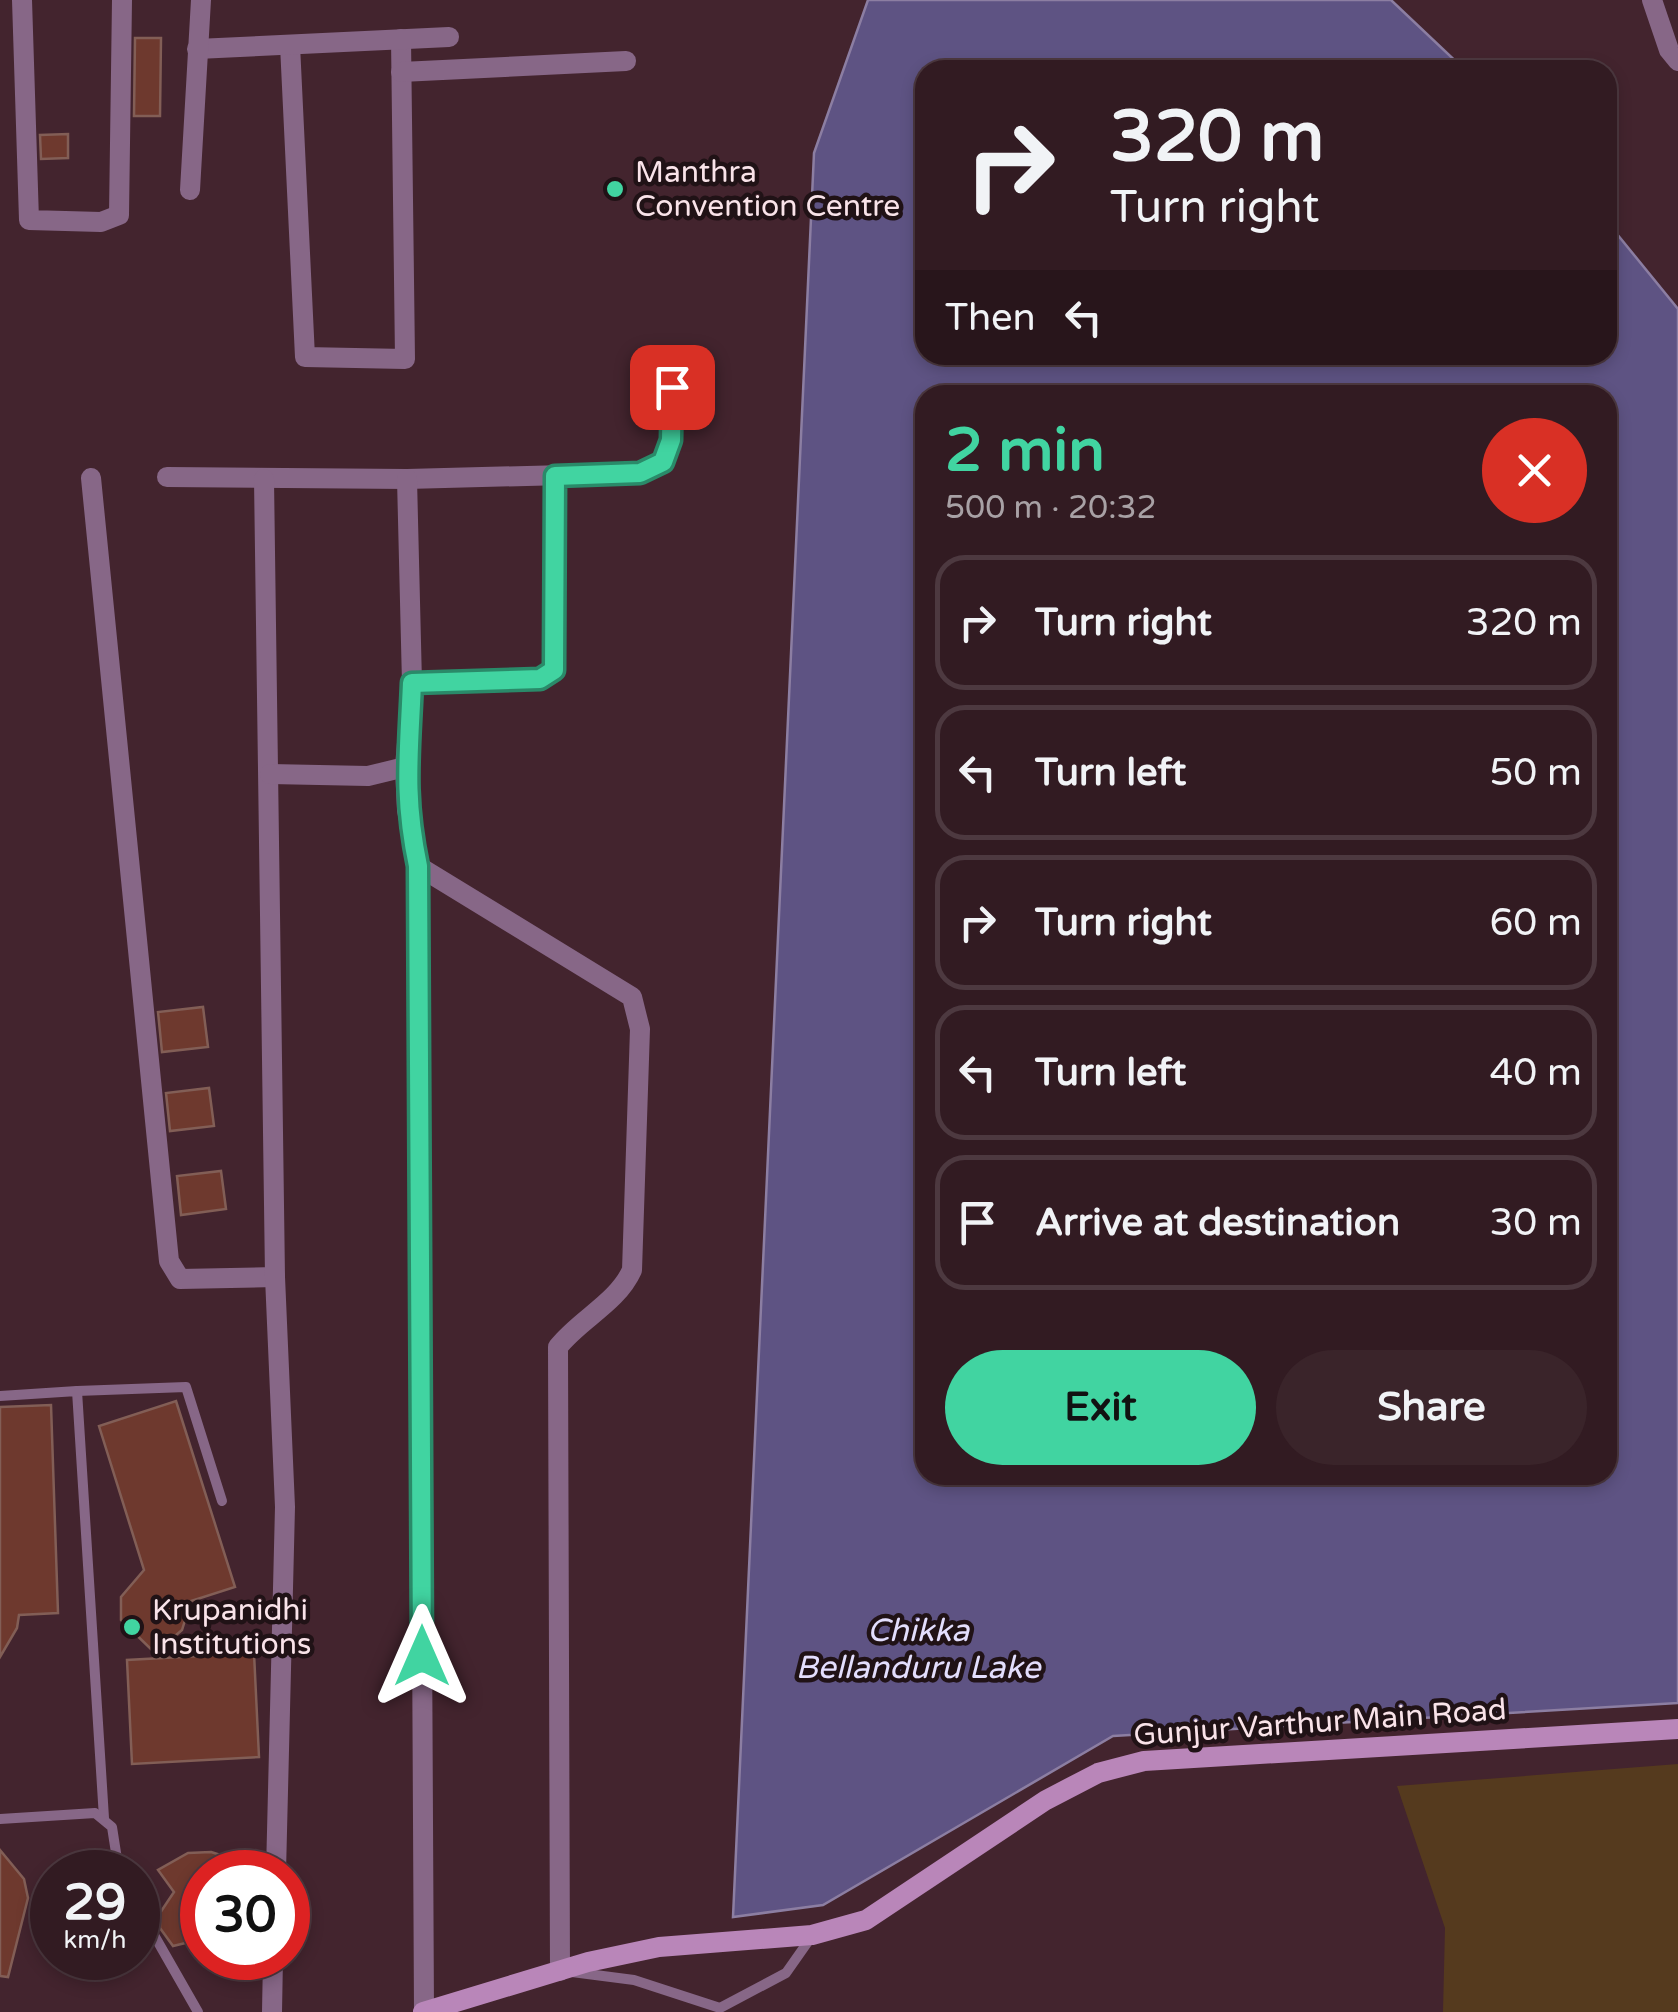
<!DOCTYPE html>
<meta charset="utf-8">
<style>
:root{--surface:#321b22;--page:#3a242a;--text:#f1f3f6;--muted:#a8a1a5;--line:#4d3940;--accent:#41d4a1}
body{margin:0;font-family:"Varela Round",sans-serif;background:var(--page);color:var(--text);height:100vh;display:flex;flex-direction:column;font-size:38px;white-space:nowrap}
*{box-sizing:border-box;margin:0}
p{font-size:32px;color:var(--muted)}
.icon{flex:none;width:55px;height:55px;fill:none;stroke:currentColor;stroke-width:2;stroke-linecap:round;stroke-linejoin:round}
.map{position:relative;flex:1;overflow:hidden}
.sheet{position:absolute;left:915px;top:385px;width:702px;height:1100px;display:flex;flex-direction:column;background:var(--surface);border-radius:30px;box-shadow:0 5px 15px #0003,0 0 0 2px var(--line)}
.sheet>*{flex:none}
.banner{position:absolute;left:915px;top:60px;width:702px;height:305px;border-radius:30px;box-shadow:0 5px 15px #0003,0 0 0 2px var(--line);background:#321b22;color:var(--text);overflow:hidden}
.speed{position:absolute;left:30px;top:1850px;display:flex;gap:20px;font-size:50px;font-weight:700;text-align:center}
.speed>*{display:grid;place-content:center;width:130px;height:130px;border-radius:50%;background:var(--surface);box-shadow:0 5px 15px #0003,0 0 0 2px var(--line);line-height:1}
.speed small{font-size:25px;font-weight:400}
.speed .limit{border:15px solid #d22;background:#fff;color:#111}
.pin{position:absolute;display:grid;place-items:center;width:85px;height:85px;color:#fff;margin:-42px;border-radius:20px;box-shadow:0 5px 15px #0006}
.me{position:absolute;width:110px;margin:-55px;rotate:0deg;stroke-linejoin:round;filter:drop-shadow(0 0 8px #0008)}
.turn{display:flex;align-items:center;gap:35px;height:210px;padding:0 30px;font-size:45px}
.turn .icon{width:130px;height:130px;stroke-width:2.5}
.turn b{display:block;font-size:70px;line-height:85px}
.then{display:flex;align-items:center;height:95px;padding:0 30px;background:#0003;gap:20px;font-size:38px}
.round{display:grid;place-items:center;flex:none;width:105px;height:105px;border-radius:52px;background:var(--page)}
.overview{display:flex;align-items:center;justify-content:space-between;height:170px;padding:0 30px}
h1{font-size:60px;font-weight:700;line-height:75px;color:var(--accent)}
.action{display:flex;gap:20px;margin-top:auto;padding:20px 30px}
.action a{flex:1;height:115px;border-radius:60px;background:var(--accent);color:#111;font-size:40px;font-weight:700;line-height:115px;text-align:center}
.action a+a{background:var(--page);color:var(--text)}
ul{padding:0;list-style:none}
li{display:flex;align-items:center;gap:30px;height:135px;margin:0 20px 15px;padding:0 10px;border:5px solid var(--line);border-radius:30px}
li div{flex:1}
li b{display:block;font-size:38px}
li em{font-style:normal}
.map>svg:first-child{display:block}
.green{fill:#553a1e}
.water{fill:#5e5383;stroke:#8c7ea2;stroke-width:2.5;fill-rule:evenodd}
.building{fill:#6e392e;stroke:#825e56;stroke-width:2.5}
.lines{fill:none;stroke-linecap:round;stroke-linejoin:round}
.service{stroke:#876787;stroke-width:10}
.minor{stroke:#876787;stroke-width:20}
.secondary{stroke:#b986b9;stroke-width:20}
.route-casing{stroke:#2a8a69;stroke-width:25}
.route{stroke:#41d4a1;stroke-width:18}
.poi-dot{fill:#41d4a1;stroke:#201216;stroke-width:4}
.labels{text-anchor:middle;stroke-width:9;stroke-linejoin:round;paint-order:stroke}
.poi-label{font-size:30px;fill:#f9e3e9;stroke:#201216;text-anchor:start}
.street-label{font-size:30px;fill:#f9e3e9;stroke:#201216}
.water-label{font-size:32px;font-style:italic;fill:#e3defd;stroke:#201216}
</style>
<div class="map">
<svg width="1678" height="2012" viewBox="0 0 1678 2012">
<rect width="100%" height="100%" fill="#43242e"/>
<!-- green -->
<polygon class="green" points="1678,1764 1678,2012 1443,2012 1445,1928 1397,1786"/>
<!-- water -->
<path class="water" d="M868,0H1391L1465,70H925V355H1608V223L1678,309V1703L1113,1736L823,1905L733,1917L814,153ZM925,395H1608V1475H925Z"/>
<!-- building -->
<g class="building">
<polygon points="135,38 161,38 160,116 134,116"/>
<polygon points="68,134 68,158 41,159 40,135"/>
<polygon points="203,1007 208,1047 162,1052 158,1012"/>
<polygon points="209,1088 214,1126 170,1131 166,1093"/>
<polygon points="221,1171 226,1209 181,1215 177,1176"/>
<polygon points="176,1401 235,1587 191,1601 182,1630 155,1653 121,1620 121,1597 144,1570 99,1426"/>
<polygon points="51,1405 58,1613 19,1615 17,1628 0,1657 0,1407"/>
<polygon points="254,1653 259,1757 132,1764 127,1660"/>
<polygon points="0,1850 24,1879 28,1898 8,1977 0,1976"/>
<polygon points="211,1852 262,1868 262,1872 202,1872 202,1939 173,1946 160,1928 160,1913 174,1892 158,1870 188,1853"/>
</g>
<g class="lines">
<!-- service -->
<g class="service">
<polyline points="77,1391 186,1387 222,1501"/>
<polyline points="0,1396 77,1391 104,1818"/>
<polyline points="0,1819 95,1813 112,1827 119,1872"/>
<polyline points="138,1907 198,2012"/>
<polyline points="572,1972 634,1980 720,2008 786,1973 812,1936"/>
</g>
<!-- minor -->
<g class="minor">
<polyline points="22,0 29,220 101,222 119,215 122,0"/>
<polyline points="1652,0 1669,50 1678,61"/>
<polyline points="290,45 305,357 405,359 401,39"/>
<polyline points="197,49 449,37"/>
<polyline points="401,72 626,61"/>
<polyline points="190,190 201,0"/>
<polyline points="167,477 407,479 641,473 663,462 671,440 672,387"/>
<polyline points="91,478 169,1261 180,1279 275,1277"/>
<polyline points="264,479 275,1277 285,1507 276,1872"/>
<polyline points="407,479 412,683 405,767 407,810 418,866 424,2012"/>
<polyline points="412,683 540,679 554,670 555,475"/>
<polyline points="270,774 368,776 405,767"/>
<path d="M418,866L632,997L640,1029L632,1270C617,1303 580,1319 558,1347L560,1971"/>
<polyline points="272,2012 273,1958"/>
</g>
<!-- secondary -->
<polyline class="secondary" points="423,2012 588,1962 659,1947 812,1935 866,1920 1046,1800 1098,1773 1144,1761 1678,1729"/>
</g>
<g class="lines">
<defs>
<path id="route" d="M422,1656L418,866C403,795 409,754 412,683L540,679L554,670L555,476L640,473L663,462L671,440L672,387"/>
</defs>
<!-- route casing -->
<use href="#route" class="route-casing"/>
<!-- route -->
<use href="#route" class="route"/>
</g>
<!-- markers -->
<g class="poi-dot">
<circle cx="615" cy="189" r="10"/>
<circle cx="132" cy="1627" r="10"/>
</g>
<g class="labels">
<!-- poi labels -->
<g class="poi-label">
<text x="635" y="182">Manthra<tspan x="635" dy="34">Convention Centre</tspan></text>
<text x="152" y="1620">Krupanidhi<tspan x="152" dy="34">Institutions</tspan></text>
</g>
<!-- street labels -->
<g class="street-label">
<text transform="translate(1320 1722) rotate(-4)" y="10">Gunjur Varthur Main Road</text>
</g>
<!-- water labels -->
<g class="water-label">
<text x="918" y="1641">Chikka<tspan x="918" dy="37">Bellanduru Lake</tspan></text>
</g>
</g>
</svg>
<div class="speed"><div>29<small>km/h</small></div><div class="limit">30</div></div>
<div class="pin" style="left:672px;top:387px;background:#d93025"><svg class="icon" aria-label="arrive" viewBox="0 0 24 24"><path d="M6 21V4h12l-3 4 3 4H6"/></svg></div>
<svg class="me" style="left:422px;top:1656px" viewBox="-20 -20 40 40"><path d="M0-17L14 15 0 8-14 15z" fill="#41d4a1" stroke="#fff" stroke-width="4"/></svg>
<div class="banner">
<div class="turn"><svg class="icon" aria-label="right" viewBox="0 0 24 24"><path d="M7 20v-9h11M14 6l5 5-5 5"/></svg><div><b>320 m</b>Turn right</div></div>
<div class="then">Then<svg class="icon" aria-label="left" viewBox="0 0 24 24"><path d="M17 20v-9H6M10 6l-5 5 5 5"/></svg></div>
</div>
<section class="sheet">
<div class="overview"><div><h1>2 min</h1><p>500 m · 20:32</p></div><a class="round" style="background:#d93025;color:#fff"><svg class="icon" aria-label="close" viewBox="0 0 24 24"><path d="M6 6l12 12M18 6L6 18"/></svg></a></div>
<ul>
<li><svg class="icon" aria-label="right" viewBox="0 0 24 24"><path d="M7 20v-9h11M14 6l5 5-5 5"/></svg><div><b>Turn right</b></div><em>320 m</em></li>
<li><svg class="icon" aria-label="left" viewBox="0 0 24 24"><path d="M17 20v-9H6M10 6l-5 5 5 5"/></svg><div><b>Turn left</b></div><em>50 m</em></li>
<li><svg class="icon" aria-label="right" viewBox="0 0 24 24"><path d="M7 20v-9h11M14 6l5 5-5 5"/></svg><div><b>Turn right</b></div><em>60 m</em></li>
<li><svg class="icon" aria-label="left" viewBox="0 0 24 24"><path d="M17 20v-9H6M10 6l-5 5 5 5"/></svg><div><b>Turn left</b></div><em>40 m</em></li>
<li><svg class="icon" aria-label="arrive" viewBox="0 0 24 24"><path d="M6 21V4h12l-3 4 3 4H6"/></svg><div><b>Arrive at destination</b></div><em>30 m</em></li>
</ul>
<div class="action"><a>Exit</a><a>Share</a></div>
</section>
</div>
